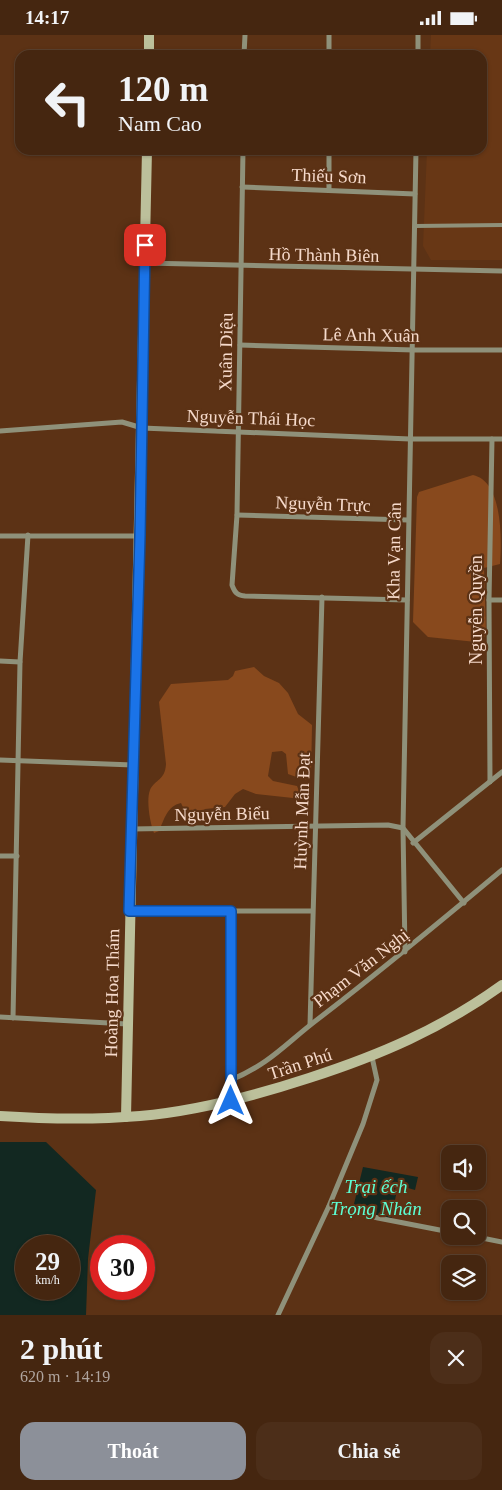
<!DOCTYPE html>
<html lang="vi">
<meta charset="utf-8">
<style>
:root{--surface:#452610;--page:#4c2e19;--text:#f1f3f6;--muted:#b0a59f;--line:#5d4330;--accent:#8c9099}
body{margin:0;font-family:Georgia,serif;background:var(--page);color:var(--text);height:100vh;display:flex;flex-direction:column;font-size:19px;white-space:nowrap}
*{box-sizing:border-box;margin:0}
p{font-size:16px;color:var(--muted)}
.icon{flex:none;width:28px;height:28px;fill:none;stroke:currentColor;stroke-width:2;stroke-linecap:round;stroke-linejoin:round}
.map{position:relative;height:1280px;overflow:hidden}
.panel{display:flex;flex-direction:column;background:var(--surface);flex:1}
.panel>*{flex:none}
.guide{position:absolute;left:15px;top:15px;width:472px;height:105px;border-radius:15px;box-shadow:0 1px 4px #0004,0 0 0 1px var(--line);background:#452610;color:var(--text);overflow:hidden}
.fabs{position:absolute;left:441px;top:1110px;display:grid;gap:10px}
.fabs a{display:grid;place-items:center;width:45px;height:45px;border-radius:10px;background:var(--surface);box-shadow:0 1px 4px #0004,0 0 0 1px var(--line);font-size:25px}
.speed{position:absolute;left:15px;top:1200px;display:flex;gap:10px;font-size:25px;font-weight:700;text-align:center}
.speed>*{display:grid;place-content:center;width:65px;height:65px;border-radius:50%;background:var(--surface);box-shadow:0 1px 4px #0004,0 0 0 1px var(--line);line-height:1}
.speed small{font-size:12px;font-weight:400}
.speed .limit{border:8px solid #d22;background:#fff;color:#111}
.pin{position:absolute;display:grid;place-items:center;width:42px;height:42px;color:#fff;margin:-21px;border-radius:10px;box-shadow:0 2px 8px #0006}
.me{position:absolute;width:55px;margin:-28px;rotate:0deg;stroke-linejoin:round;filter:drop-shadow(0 0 4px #0008)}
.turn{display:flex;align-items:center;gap:18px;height:105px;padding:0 20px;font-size:22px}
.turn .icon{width:65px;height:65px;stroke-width:2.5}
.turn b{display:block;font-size:35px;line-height:42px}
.round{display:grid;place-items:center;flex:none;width:52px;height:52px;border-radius:15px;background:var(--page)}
.overview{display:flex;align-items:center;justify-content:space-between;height:85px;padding:0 20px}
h1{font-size:30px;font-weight:700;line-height:38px}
.cta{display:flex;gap:10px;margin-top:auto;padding:10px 20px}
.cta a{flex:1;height:58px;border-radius:15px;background:var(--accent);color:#fff;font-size:20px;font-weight:700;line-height:58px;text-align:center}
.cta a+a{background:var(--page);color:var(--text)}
.status{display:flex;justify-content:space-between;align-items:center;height:35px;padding:0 25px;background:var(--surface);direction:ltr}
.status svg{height:14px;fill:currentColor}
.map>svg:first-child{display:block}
.built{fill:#683715}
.green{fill:#88491d}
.water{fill:#122821;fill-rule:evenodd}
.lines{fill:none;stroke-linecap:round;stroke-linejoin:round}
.lane{stroke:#8f917a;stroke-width:4}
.street{stroke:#8f917a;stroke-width:5}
.secondary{stroke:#bcc09b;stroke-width:10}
.route-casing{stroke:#114b97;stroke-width:12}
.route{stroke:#1a73e8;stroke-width:9}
.labels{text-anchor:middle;stroke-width:4.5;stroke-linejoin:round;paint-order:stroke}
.street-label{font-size:18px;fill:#f6dacb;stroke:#5c3215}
.water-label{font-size:19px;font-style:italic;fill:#5cfed3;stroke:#5c3215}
</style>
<div class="status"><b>14:17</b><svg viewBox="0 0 49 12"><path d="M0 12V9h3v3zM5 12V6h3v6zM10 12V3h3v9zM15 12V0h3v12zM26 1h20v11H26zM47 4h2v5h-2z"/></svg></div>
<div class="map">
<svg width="502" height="1280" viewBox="0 0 502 1280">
<rect width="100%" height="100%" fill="#5c3215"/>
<!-- built -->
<polygon class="built" points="431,0 502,0 502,225 431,225 423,211 427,115 482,115 482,20 430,20"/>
<!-- green -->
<g class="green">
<path d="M473,440C502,446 502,501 500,529L484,533L486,598L483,605L476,607L428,602L413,587L417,462L419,457Z"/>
<path d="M254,632L264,641L279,648L288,658L298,679L312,690L311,741L305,745L288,739L286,719L282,716L272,717L268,741L273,746L297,751L299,756L293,763L256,759L243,754L235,759L225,772L205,774L194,783H188L181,768C167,771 164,785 159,796L154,798C150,788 146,765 150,755C155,744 165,746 166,729L159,667L171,649L228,645L233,641L235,636Z"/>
</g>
<!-- water -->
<g class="water">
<path d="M0,1107H46L96,1155L88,1224L86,1280H0ZM26,1211H69V1254H26Z"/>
<polygon points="363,1132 418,1142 415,1155 398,1150 391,1185 352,1177"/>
</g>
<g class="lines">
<!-- lane -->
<polyline class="lane" points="415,191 502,190"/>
<!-- street -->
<g class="street">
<polyline points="329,0 329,20"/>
<polyline points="244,20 245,0"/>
<polyline points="418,20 418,0"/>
<path d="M243,115L237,480L232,550C235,558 237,560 245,561L407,565"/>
<polyline points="329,115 329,155"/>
<polyline points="242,152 415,159"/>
<polyline points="145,228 502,236"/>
<polyline points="240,310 414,315 502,315"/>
<polyline points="0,396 122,387 142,393 410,404 502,404"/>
<polyline points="237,480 408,485"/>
<polyline points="0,501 139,501"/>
<polyline points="489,565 502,565"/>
<polyline points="0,626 20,627"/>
<polyline points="0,725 133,730"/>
<polyline points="490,747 489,565 492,404"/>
<polyline points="131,794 388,790 403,793 464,868"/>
<polyline points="413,808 502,737"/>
<polyline points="0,821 17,821"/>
<polyline points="130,876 312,876"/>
<polyline points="231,876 231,1065"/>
<polyline points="405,917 403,793 416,115"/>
<polyline points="0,982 127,989"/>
<polyline points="13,983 20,627 28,500"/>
<polyline points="310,990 322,562"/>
<path d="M231,1045C271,1028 285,1009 318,984C381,936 441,886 502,835"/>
<polyline points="329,1171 378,1183 450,1197"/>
<polyline points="472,1201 502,1207"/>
<polyline points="278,1280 329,1171 363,1089 377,1045 372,1022"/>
</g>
<!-- secondary -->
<g class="secondary">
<polyline points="149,20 149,0"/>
<path d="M0,1081C47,1084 93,1085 140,1081C197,1076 254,1061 309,1043C380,1020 441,994 502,950"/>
<polyline points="126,1082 147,115"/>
</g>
</g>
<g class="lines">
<defs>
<polyline id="route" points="145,210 140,501 129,876 231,876 231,1066"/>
</defs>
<!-- route casing -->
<use href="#route" class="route-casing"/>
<!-- route -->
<use href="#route" class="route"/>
</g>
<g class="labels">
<!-- street labels -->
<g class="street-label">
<text transform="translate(329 141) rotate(2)" y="6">Thiếu Sơn</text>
<text transform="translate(324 220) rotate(1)" y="6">Hồ Thành Biên</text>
<text transform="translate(371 300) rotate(1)" y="6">Lê Anh Xuân</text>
<text transform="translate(226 317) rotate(-89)" y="6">Xuân Diệu</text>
<text transform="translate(251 383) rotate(2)" y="6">Nguyễn Thái Học</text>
<text transform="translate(323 469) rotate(2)" y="6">Nguyễn Trực</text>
<text transform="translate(394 516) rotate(-89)" y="6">Kha Vạn Cân</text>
<text transform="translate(476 575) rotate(-90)" y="6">Nguyễn Quyền</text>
<text transform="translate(302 776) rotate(-88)" y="6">Huỳnh Mẫn Đạt</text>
<text transform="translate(222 779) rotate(-1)" y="6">Nguyễn Biểu</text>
<text transform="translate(361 933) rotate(-38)" y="6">Phạm Văn Nghị</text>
<text transform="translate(112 958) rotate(-89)" y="6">Hoàng Hoa Thám</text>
<text transform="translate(300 1029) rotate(-18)" y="6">Trần Phú</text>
</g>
<!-- water labels -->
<g class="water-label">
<text x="376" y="1158">Trại ếch<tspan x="376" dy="22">Trọng Nhân</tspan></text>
</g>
</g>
</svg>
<div class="fabs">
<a><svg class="icon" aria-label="sound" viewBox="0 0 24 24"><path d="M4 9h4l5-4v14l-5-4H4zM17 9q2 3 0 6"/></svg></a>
<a><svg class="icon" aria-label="search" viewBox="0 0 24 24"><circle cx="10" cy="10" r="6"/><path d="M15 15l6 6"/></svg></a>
<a><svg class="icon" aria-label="layers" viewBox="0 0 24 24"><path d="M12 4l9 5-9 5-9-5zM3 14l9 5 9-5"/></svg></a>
</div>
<div class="speed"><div>29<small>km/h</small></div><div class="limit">30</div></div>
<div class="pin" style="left:145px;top:210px;background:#d93025"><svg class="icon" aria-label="arrive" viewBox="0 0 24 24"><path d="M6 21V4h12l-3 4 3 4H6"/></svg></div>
<svg class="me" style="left:231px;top:1066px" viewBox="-20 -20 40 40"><path d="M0-17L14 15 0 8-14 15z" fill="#1a73e8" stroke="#fff" stroke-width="4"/></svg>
<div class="guide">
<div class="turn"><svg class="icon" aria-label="left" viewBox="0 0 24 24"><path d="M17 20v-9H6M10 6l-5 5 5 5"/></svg><div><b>120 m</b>Nam Cao</div></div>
</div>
</div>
<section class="panel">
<div class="overview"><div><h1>2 phút</h1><p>620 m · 14:19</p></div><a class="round"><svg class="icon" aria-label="close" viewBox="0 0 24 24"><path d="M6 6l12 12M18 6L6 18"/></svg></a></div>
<div class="cta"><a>Thoát</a><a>Chia sẻ</a></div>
</section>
